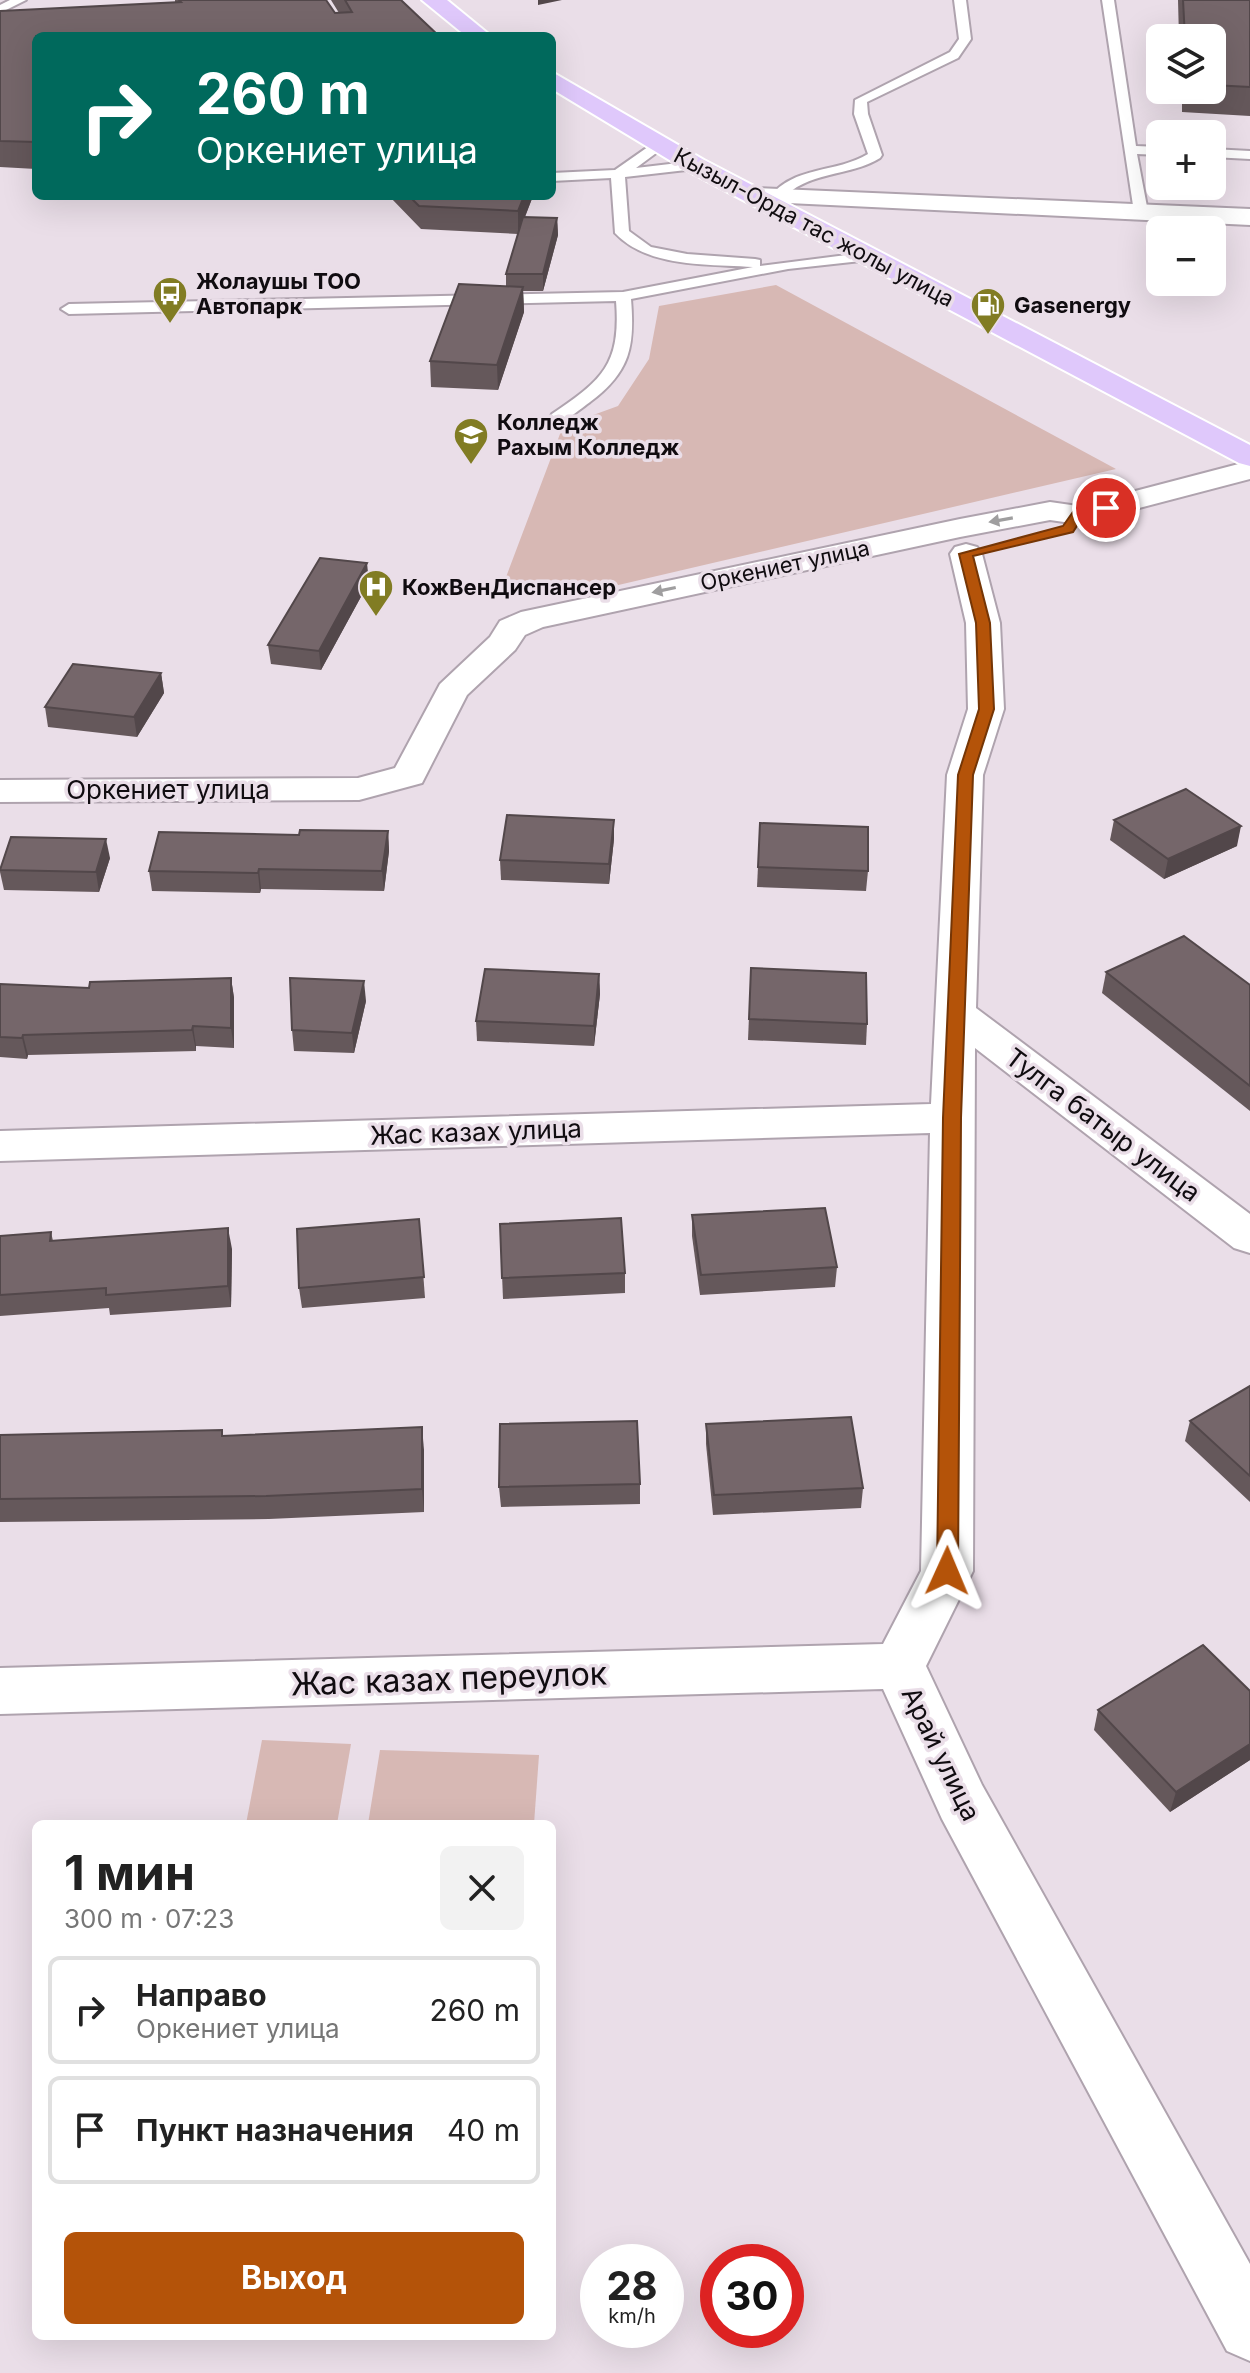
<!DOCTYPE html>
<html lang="ru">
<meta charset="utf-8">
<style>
:root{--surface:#fff;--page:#f2f2f2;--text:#222;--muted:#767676;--line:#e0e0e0;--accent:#b45309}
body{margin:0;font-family:Inter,sans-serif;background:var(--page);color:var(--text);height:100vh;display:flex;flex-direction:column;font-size:30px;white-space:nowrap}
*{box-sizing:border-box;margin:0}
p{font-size:26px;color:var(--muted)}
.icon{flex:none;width:44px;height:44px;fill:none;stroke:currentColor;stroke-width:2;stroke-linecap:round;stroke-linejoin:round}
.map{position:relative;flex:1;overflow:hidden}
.drawer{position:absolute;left:32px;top:1820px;width:524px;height:520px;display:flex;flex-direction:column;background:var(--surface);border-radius:12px;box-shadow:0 8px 32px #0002}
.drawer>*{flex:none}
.top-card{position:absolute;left:32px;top:32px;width:524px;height:168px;border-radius:12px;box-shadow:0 8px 32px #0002;background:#00695c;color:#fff;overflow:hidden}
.controls{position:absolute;left:1146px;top:24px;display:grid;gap:16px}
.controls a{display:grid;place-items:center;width:80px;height:80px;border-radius:12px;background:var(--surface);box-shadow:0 8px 32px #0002;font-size:40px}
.speed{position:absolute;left:580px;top:2244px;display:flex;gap:16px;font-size:40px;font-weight:700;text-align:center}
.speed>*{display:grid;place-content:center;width:104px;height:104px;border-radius:50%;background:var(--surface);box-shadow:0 8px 32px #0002;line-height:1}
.speed small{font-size:20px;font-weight:400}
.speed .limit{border:12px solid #d22;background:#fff;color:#111}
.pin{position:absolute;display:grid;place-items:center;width:68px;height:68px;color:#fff;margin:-34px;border:4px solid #fff;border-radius:50%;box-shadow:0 2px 8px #0007}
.me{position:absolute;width:88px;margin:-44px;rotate:1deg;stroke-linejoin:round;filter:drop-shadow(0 0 6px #0008)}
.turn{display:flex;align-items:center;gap:28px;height:168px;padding:0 32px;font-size:36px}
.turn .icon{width:104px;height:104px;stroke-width:2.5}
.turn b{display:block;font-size:56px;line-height:68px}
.round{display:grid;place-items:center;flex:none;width:84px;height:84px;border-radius:12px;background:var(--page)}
.overview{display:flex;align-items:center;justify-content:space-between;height:136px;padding:0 32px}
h1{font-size:48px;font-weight:700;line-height:60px}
.primary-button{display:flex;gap:16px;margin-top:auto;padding:16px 32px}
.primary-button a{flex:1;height:92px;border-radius:12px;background:var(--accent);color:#fff;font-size:32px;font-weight:700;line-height:92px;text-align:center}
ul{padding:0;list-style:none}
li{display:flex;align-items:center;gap:24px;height:108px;margin:0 16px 12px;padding:0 16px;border:4px solid var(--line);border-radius:12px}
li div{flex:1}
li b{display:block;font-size:30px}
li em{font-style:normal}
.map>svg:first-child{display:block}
.green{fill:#d7b8b4}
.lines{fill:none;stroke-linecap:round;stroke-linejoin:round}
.lane-casing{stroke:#afa3ae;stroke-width:4}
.street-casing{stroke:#afa3ae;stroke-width:4}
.primary-casing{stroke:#fff;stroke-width:4}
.lane{fill:#fff;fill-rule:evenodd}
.street{fill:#fff;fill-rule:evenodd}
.primary{fill:#dfc8fb;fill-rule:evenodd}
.wall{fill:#65585b}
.shaded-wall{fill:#52474a}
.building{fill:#75666a;stroke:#52474a;stroke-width:2}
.oneway{fill:#9f9e9f}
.route{fill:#b45309;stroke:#753606;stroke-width:2}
.labels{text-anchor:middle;stroke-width:7;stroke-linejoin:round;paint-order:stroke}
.far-street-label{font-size:22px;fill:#100c10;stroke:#eadee8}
.far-poi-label{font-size:22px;font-weight:bold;fill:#100c10;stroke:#eadee8;text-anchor:start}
.street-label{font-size:26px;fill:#100c10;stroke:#eadee8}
.near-street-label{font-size:32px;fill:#100c10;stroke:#eadee8}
</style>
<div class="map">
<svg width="1250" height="2373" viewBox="0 0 1250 2373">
<rect width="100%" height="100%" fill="#eadee8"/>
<!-- green -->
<g class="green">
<polygon points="776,285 1116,469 597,590 503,585 563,426 618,406 649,359 659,306"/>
<polygon points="262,1740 351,1744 337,1824 246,1824"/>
<polygon points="380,1750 539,1755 534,1824 368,1824"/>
</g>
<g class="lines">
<defs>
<g id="lane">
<polygon points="10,0 26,0 0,13 0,5"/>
<path d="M954,0H966L971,39L958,58L867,102L868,114L882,155L880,158C850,177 805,171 782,200H772L770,197C793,166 837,173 868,154L854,114L855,100L950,52L959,39Z"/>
<polygon points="1102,0 1114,0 1136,146 1160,147 1160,155 1137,154 1148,212 1141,216 1134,212"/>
<path d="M655,142L667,145L636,168L695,161L702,165L695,169L625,177L629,231L651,247L687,254L755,259L760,260V266L870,252L877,256L870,260L788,269L631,299C635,347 630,372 590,402C580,409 570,419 558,422L550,417L552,414C602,380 621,365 616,301L69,314L61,309L69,304L623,292L753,267C708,264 648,268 615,233L611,178L552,181V173L615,170Z"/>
<polygon points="1212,149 1250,151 1250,159 1212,157"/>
</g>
<g id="street">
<polygon points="755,188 1250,209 1250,225 746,201 742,196 746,191"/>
<polygon points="1250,461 1250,479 1078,524 1050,520 960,537 543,627 525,635 515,650 467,695 422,783 359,800 0,802 0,780 358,778 395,768 440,684 490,637 500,621 521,612 960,519 1050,502 1078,506"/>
<polygon points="966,544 977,547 982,554 1000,623 1004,709 983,775 976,1008 1250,1214 1250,1253 1234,1248 975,1048 973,1571 926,1666 982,1785 1250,2264 1250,2361 1227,2351 942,1819 883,1689 0,1714 0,1668 883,1644 921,1571 930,1133 0,1161 0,1131 931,1104 947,775 968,709 966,623 950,554 955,547"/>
</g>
<g id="primary">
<polygon points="422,0 447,0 491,36 466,36"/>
<polygon points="552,72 704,160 1250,445 1250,466 1239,463 686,170 552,89"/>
</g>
</defs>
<!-- lane casing -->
<use href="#lane" class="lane-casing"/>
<!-- street casing -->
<use href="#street" class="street-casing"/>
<!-- primary casing -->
<use href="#primary" class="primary-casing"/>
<!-- lane -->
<use href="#lane" class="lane"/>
<!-- street -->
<use href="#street" class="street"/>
<!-- primary -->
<use href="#primary" class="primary"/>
</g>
<!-- wall -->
<g class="wall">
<polygon points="175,0 326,0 335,13 339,13 331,0 401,0 439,36 36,36 36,169 0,167 0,11 175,2"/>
<polygon points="1178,0 1250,0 1250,116 1182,112 1182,90 1212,90 1212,38 1179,38"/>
<polygon points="389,196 533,196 525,217 557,218 558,235 543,291 523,291 524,312 498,390 431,387 430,361 506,286 506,274 518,234 421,229"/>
<polygon points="369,582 321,670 271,664 268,645"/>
<polygon points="161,673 164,693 137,737 48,727 45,707"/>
<polygon points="1114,820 1237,846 1164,879 1110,840"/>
<polygon points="760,823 868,871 866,891 757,887"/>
<polygon points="388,831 389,851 384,891 261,889 260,893 152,891 149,871 299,835"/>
<polygon points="614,839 609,884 501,880 500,860"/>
<polygon points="110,858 99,892 4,890 0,872 0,869"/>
<polygon points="751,968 867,1024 866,1045 748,1040"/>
<polygon points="1106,972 1250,985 1250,1111 1102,993"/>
<polygon points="599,974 600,994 594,1046 477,1041 476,1021"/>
<polygon points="231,978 234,998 234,1048 196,1046 196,1051 28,1055 27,1059 0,1057 0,984 89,988"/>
<polygon points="366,1001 354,1053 294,1051 292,1030"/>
<polygon points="692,1215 837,1267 835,1287 700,1295 692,1236"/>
<polygon points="419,1219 425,1298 302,1308 299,1288"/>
<polygon points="500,1224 625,1273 625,1293 503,1299"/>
<polygon points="51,1232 53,1241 232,1249 231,1307 110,1315 109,1308 0,1316 0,1236"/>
<polygon points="1250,1386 1250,1502 1185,1441 1190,1421"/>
<polygon points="706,1424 863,1488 861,1508 713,1515 706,1444"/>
<polygon points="222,1430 223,1436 424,1450 424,1512 269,1519 0,1522 0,1435"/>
<polygon points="640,1484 640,1504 501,1507 499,1487"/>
<polygon points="1250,1691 1250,1760 1170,1812 1094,1730 1098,1710"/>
</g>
<!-- shaded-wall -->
<g class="shaded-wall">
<polygon points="538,0 562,0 538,5"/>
<polygon points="524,196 533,196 518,234 518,211"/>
<polygon points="557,218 558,235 543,291 543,274"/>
<polygon points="523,287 524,312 498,390 497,365"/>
<polygon points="367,563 369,582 321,670 319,651"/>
<polygon points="161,673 164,693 137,737 134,717"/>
<polygon points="614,820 614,839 609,884 609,864"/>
<polygon points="1241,826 1237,846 1164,879 1168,859"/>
<polygon points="388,831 389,851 384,891 382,871"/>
<polygon points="106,839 110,858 99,892 96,872"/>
<polygon points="259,869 261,889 260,893 258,873"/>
<polygon points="599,974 600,994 594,1046 594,1026"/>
<polygon points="231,978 234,998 234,1048 231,1028"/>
<polygon points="364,981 366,1001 354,1053 352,1033"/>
<polygon points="193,1026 196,1046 196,1051 192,1030"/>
<polygon points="23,1035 28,1055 27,1059 22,1038"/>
<polygon points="228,1228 232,1249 231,1307 228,1286"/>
<polygon points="422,1427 424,1450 424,1512 422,1489"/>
<polygon points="1250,1744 1250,1760 1170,1812 1176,1792"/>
</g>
<!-- building -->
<g class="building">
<polygon points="179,0 326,0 335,13 352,12 345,0 401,0 439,36 36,36 36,142 0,141 0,11 181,2"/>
<polygon points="1183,0 1250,0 1250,87 1212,85 1212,38 1185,38"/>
<polygon points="409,196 524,196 518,211 419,206"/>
<polygon points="523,217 557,218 543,274 506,274"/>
<polygon points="459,284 523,287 497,365 430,361"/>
<polygon points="320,558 367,563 319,651 268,645"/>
<polygon points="73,664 161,673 134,717 45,707"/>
<polygon points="1186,789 1241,826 1168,859 1114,820"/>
<polygon points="507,815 614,820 609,864 500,860"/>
<polygon points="760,823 868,827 868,871 758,867"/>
<polygon points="300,830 388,831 382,871 259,869 258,873 149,871 159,832 299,835"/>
<polygon points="11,837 106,839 96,872 0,870"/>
<polygon points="1184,936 1250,985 1250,1086 1106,972"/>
<polygon points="751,968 866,973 867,1024 749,1019"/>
<polygon points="485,969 599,974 594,1026 476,1021"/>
<polygon points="231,978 231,1028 193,1026 192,1030 23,1035 22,1038 0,1037 0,984 89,988 90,982"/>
<polygon points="290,978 364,981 352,1033 292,1030"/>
<polygon points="825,1208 837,1267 701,1275 692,1215"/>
<polygon points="621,1218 625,1273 502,1278 500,1224"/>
<polygon points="419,1219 424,1277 299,1288 297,1229"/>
<polygon points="228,1228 228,1286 106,1295 106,1288 0,1295 0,1236 51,1232 50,1241"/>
<polygon points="1250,1386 1250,1476 1190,1421"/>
<polygon points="851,1417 863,1488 714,1495 706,1424"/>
<polygon points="637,1421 640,1484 499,1487 500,1424"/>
<polygon points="422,1427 422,1489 266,1496 0,1499 0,1435 222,1430 222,1436"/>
<polygon points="1203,1645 1250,1691 1250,1744 1176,1792 1098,1710"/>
</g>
<!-- one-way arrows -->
<defs><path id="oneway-solid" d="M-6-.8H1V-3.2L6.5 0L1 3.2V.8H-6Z" transform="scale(2)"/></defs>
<g class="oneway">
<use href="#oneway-solid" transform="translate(1001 520) rotate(170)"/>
<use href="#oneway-solid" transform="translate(664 590) rotate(168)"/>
</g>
<!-- route -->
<polygon class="route" points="1106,504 1113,508 1111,510 1082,518 1073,532 973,556 990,623 994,709 973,775 961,1118 958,1571 955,1577 947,1580 940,1577 937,1571 943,1118 958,775 979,709 976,623 959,554 1063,526 1073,512"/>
<!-- icons -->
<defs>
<symbol id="bus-pin" viewBox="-11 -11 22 30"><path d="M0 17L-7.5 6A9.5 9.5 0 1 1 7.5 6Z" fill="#817c23" stroke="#eadee8"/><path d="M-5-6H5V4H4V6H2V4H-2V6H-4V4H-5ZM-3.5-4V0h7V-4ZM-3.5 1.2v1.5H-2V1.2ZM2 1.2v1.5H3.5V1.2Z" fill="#fff"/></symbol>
<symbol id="fuel-pin" viewBox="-11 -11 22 30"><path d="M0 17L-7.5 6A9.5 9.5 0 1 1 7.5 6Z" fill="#817c23" stroke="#eadee8"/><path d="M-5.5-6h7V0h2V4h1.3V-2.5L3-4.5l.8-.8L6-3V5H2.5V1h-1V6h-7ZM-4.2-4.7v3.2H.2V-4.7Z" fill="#fff"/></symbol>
<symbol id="university-pin" viewBox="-11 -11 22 30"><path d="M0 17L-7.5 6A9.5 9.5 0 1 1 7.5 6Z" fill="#817c23" stroke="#eadee8"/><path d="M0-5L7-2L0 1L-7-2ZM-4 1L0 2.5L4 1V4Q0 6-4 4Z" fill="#fff"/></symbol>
<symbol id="hospital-pin" viewBox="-11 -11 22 30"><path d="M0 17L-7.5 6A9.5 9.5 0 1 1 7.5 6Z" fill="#817c23" stroke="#eadee8"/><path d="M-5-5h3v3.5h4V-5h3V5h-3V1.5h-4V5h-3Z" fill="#fff"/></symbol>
</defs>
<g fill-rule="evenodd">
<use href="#bus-pin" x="150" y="274" width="40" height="54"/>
<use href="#fuel-pin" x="968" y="285" width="40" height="54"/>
<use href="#university-pin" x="451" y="415" width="40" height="54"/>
<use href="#hospital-pin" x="356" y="567" width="40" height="54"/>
</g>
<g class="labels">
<!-- far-street labels -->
<g class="far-street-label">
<text transform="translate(814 227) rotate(28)" y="8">Кызыл-Орда тас жолы улица</text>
<text transform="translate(785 565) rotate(-12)" y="8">Оркениет улица</text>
</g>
<!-- far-poi labels -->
<g class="far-poi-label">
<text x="196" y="289">Жолаушы ТОО<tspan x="196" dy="25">Автопарк</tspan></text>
<text x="1014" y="313">Gasenergy</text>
<text x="497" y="430">Колледж<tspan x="497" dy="25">Рахым Колледж</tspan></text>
<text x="402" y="595">КожВенДиспансер</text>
</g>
<!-- street labels -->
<g class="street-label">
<text x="168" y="799">Оркениет улица</text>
<text transform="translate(1103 1125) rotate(37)" y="9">Тулга батыр улица</text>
<text transform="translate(476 1132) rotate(-2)" y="9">Жас казах улица</text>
<text transform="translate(941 1754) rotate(64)" y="9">Арай улица</text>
</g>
<!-- near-street labels -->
<g class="near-street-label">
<text transform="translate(449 1679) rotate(-2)" y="11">Жас казах переулок</text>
</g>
</g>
</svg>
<div class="controls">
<a><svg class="icon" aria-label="layers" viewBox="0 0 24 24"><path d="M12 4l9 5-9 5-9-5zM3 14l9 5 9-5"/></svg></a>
<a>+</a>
<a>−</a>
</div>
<div class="speed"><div>28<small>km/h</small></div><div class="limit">30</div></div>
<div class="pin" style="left:1106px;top:508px;background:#d93025"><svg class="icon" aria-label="arrive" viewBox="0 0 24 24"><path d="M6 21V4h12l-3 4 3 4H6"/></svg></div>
<svg class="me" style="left:947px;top:1571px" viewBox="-20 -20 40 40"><path d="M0-17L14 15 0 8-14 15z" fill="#b45309" stroke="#fff" stroke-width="4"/></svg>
<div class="top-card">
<div class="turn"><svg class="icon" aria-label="right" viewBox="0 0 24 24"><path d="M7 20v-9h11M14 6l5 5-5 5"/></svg><div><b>260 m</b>Оркениет улица</div></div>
</div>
<section class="drawer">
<div class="overview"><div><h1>1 мин</h1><p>300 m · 07:23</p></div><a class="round"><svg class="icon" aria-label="close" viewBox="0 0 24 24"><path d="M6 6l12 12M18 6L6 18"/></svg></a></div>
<ul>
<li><svg class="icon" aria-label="right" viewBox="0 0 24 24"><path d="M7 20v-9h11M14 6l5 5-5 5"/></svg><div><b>Направо</b><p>Оркениет улица</p></div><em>260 m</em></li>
<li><svg class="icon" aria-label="arrive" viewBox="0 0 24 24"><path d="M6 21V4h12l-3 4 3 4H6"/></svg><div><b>Пункт назначения</b></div><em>40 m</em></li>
</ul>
<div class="primary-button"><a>Выход</a></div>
</section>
</div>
